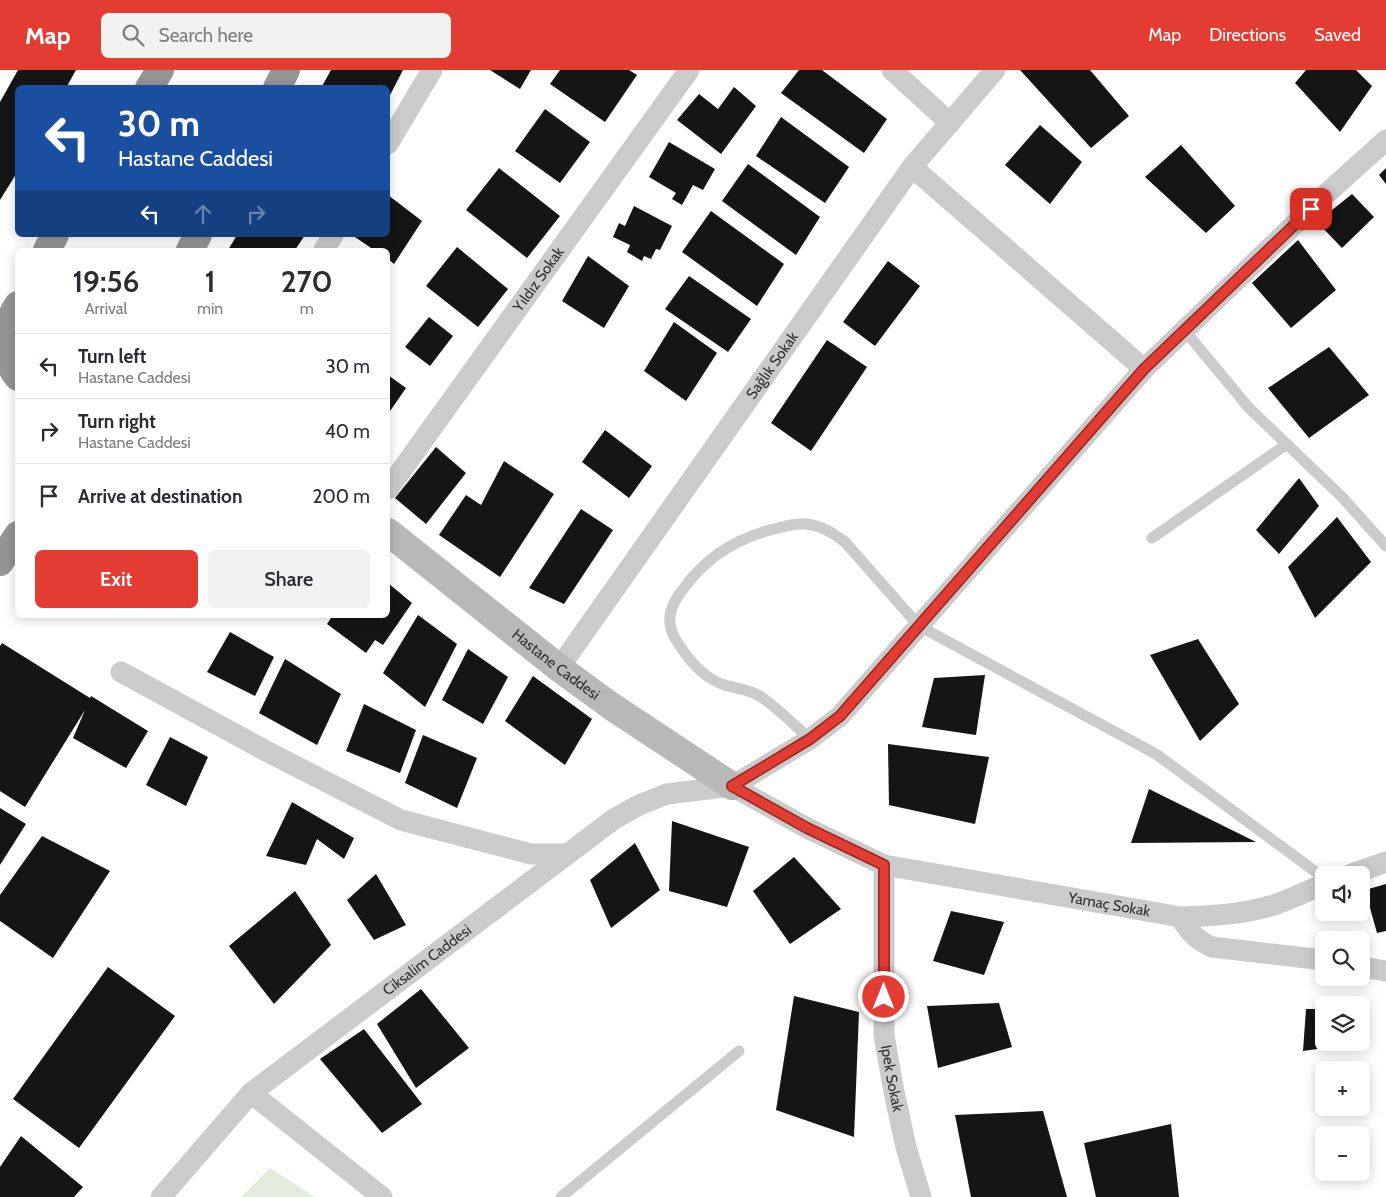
<!DOCTYPE html>
<meta charset="utf-8">
<style>
:root{--surface:#fff;--page:#f2f2f3;--text:#2b2b33;--muted:#7c7c81;--line:#e1e1e2;--accent:#e33c33}
body{margin:0;font-family:Cabin,sans-serif;background:var(--page);color:var(--text);height:100vh;display:flex;flex-direction:column;font-size:19px;white-space:nowrap}
*{box-sizing:border-box;margin:0}
p{font-size:16px;color:var(--muted)}
.icon{flex:none;width:28px;height:28px;fill:none;stroke:currentColor;stroke-width:2;stroke-linecap:round;stroke-linejoin:round}
.map{position:relative;flex:1;overflow:hidden}
.drawer{position:absolute;left:15px;top:178px;width:375px;height:370px;display:flex;flex-direction:column;background:var(--surface);border-radius:8px;box-shadow:0 2px 12px #0003}
.drawer>*{flex:none}
.hud{position:absolute;left:15px;top:15px;width:375px;height:152px;border-radius:8px;box-shadow:0 2px 12px #0003;background:#1a4fa0;color:#fff;overflow:hidden}
.buttons{position:absolute;left:1315px;top:796px;display:grid;gap:10px}
.buttons a{display:grid;place-items:center;width:55px;height:55px;border-radius:8px;background:var(--surface);box-shadow:0 2px 12px #0003;font-size:25px}
.pin{position:absolute;display:grid;place-items:center;width:42px;height:42px;color:#fff;margin:-21px;border-radius:10px;box-shadow:0 2px 8px #0006}
.me{position:absolute;width:55px;margin:-28px;rotate:0deg;stroke-linejoin:round;filter:drop-shadow(0 0 4px #0008)}
.turn{display:flex;align-items:center;gap:18px;height:105px;padding:0 20px;font-size:22px}
.turn .icon{width:65px;height:65px;stroke-width:2.5}
.turn b{display:block;font-size:35px;line-height:42px}
.lanes{display:flex;align-items:center;height:48px;padding:0 20px;background:#0003;justify-content:center;gap:25px;direction:ltr}
.lanes .off{opacity:.35}
.eta{display:flex;justify-content:space-evenly;align-items:center;height:85px;text-align:center}
.eta b{font-size:30px;font-weight:600;line-height:35px}
.primary-button{display:flex;gap:10px;margin-top:auto;padding:10px 20px}
.primary-button a{flex:1;height:58px;border-radius:8px;background:var(--accent);color:#fff;font-size:20px;font-weight:600;line-height:58px;text-align:center}
.primary-button a+a{background:var(--page);color:var(--text)}
ul{padding:0;list-style:none}
li{display:flex;align-items:center;gap:15px;height:65px;padding:0 20px;border-top:1px solid var(--line)}
li div{flex:1}
li b{display:block;font-size:19px}
li em{font-style:normal}
header{display:flex;align-items:center;gap:30px;box-sizing:border-box;height:70px;padding:0 25px;background:var(--accent);color:#fff}
header strong{font-size:24px}
nav{display:flex;gap:28px;margin-inline-start:auto;font-size:18px}
.search{width:350px;height:45px;background:var(--page);display:flex;align-items:center;gap:12px;box-sizing:border-box;padding:0 18px;border-radius:8px;color:var(--muted);font-size:19px}
.map>svg:first-child{display:block}
.green{fill:#e2ebdc}
.building{fill:#151515}
.lines{fill:none;stroke-linecap:round;stroke-linejoin:round}
.lane{stroke:#cbcbcb;stroke-width:11}
.street{stroke:#cbcbcb;stroke-width:21}
.secondary{stroke:#b8b8b8;stroke-width:28}
.highway{stroke:#959595;stroke-width:28}
.route-casing{stroke:#942721;stroke-width:12}
.route{stroke:#e33c33;stroke-width:9}
.labels{text-anchor:middle;stroke-width:5;stroke-linejoin:round;paint-order:stroke}
.street-label{font-size:15px;fill:#2e2e2e;stroke:#fff}
</style>
<header>
<strong>Map</strong>
<div class="search"><svg class="icon" aria-label="search" viewBox="0 0 24 24"><circle cx="10" cy="10" r="6"/><path d="M15 15l6 6"/></svg>Search here</div>
<nav><a>Map</a><a>Directions</a><a>Saved</a></nav>
</header>
<div class="map">
<svg width="1386" height="1127" viewBox="0 0 1386 1127">
<rect width="100%" height="100%" fill="#fff"/>
<!-- green -->
<polygon class="green" points="270,1098 315,1127 241,1127"/>
<!-- building -->
<g class="building">
<polygon points="18,0 76,0 66,18 18,18 18,101 0,130 0,32"/>
<polygon points="331,0 403,0 388,29 388,18 321,18"/>
<polygon points="490,0 531,0 520,19"/>
<polygon points="560,0 629,0 637,5 605,52 550,14"/>
<polygon points="799,0 822,0 887,49 864,83 781,23"/>
<polygon points="1020,0 1090,0 1129,46 1091,78"/>
<polygon points="1306,0 1356,0 1372,16 1340,62 1295,13"/>
<polygon points="734,17 756,36 721,84 677,50 699,24 718,39"/>
<polygon points="545,39 590,72 560,113 515,81"/>
<polygon points="781,47 849,97 825,133 756,86"/>
<polygon points="1040,55 1082,92 1050,134 1005,95"/>
<polygon points="669,72 715,99 703,120 693,115 682,135 672,129 676,123 649,107"/>
<polygon points="1181,75 1235,136 1206,163 1145,107"/>
<polygon points="748,94 820,147 796,185 722,131"/>
<polygon points="499,98 560,146 527,188 466,140"/>
<polygon points="1386,98 1386,114 1379,105"/>
<polygon points="1352,124 1374,147 1342,178 1317,152"/>
<polygon points="388,125 422,151 394,194 388,189 388,180 374,180 352,165 388,165"/>
<polygon points="634,136 672,156 660,180 656,179 651,189 644,186 642,191 627,182 630,175 613,167 619,153 625,156"/>
<polygon points="711,141 784,194 757,236 682,182"/>
<polygon points="237,165 305,165 295,180 228,180"/>
<polygon points="1298,170 1336,220 1291,258 1252,213"/>
<polygon points="457,177 508,219 478,257 426,216"/>
<polygon points="588,186 629,216 604,258 562,231"/>
<polygon points="888,191 920,216 875,276 843,252"/>
<polygon points="689,206 751,249 728,282 665,239"/>
<polygon points="429,247 453,266 430,296 405,277"/>
<polygon points="674,252 717,283 686,331 644,301"/>
<polygon points="827,270 867,297 811,381 771,353"/>
<polygon points="1329,277 1369,325 1309,368 1268,318"/>
<polygon points="388,305 406,318 388,344"/>
<polygon points="605,360 652,396 629,428 582,392"/>
<polygon points="436,377 466,403 426,454 395,428"/>
<polygon points="504,391 554,424 500,507 439,465 466,425 481,435"/>
<polygon points="1299,408 1319,436 1279,484 1256,460"/>
<polygon points="581,439 613,460 564,534 529,518"/>
<polygon points="1337,447 1371,492 1315,548 1288,497"/>
<polygon points="388,513 412,533 383,575 375,570 366,583 327,554 333,545 388,545"/>
<polygon points="418,545 457,574 425,637 383,603"/>
<polygon points="230,562 274,587 255,626 207,602"/>
<polygon points="1198,569 1239,634 1200,671 1150,585"/>
<polygon points="2,573 90,628 91,626 148,661 126,698 73,668 85,640 25,737 0,721 0,576"/>
<polygon points="468,579 508,607 483,654 442,630"/>
<polygon points="285,589 341,624 317,675 259,643"/>
<polygon points="985,605 976,665 922,657 934,608"/>
<polygon points="533,606 592,649 565,695 505,651"/>
<polygon points="364,634 416,660 400,703 346,681"/>
<polygon points="423,665 477,688 457,738 405,713"/>
<polygon points="170,667 208,687 186,736 146,715"/>
<polygon points="888,674 989,687 975,754 889,735"/>
<polygon points="1149,719 1256,772 1131,773"/>
<polygon points="292,732 354,768 344,789 317,769 306,795 266,786"/>
<polygon points="0,738 26,754 0,795"/>
<polygon points="672,751 749,777 727,837 669,821"/>
<polygon points="42,766 110,801 53,888 0,851 0,825"/>
<polygon points="635,773 660,820 611,858 590,810"/>
<polygon points="794,787 841,839 790,874 753,821"/>
<polygon points="376,804 406,855 374,870 347,830"/>
<polygon points="1386,814 1386,861 1377,863 1365,820"/>
<polygon points="295,821 331,875 274,934 229,876"/>
<polygon points="951,841 1004,852 984,905 933,891"/>
<polygon points="108,897 175,946 79,1078 13,1029"/>
<polygon points="421,919 469,978 416,1018 377,954"/>
<polygon points="794,926 859,942 854,1067 776,1040"/>
<polygon points="999,933 1012,977 938,998 927,936"/>
<polygon points="1361,938 1370,938 1370,971 1361,972"/>
<polygon points="1306,939 1324,939 1324,972 1352,974 1303,981"/>
<polygon points="364,959 422,1034 382,1063 320,989"/>
<polygon points="1043,1041 1067,1127 971,1127 955,1045"/>
<polygon points="1171,1054 1179,1127 1096,1127 1084,1073"/>
<polygon points="21,1066 83,1117 74,1127 0,1127 0,1097"/>
</g>
<g class="lines">
<!-- lane -->
<g class="lane">
<polyline points="1185,261 1249,338 1341,426 1386,476"/>
<polyline points="1152,468 1287,374"/>
<path d="M810,669C794,655 778,638 761,627C750,619 737,619 725,615C704,609 687,588 676,570C664,550 671,534 684,518C707,486 739,467 778,458C787,456 797,453 807,454C822,456 833,463 845,472L919,556L1156,684L1324,808"/>
<polyline points="561,1127 739,981"/>
</g>
<!-- street -->
<g class="street">
<polyline points="892,0 950,53"/>
<polyline points="388,74 432,0"/>
<polyline points="912,97 1144,299"/>
<polyline points="324,180 333,165"/>
<path id="s1" d="M388,419L689,0"/>
<path id="s2" d="M559,598L912,97L995,0"/>
<polyline points="121,602 266,681 401,750 531,784 566,784"/>
<path id="s3" d="M732,716L807,758L884,795L1181,847C1213,846 1246,844 1277,834C1293,828 1308,821 1324,814"/>
<path id="s4" d="M884,795V965L894,1022L906,1077L921,1127"/>
<polyline points="1349,805 1386,792"/>
<path d="M1181,847C1188,862 1197,870 1212,877L1324,890"/>
<polyline points="1361,897 1386,901"/>
<polyline points="251,1023 382,1127"/>
<path id="s5" d="M161,1127L251,1023L614,749L639,735L667,724L732,716L810,669L840,646L1144,299L1325,125L1386,70"/>
</g>
<!-- secondary -->
<path class="secondary" id="s6" d="M388,462L559,598L611,636L732,716"/>
<!-- highway -->
<g class="highway">
<polyline points="149,18 160,0"/>
<polyline points="277,18 286,0"/>
<polyline points="47,180 55,165"/>
<polyline points="190,180 198,165"/>
<path d="M18,235C3,257 1,286 18,307"/>
<polyline points="0,492 18,465"/>
</g>
</g>
<g class="lines">
<defs>
<polyline id="route" points="884,927 884,795 807,758 732,716 810,669 840,646 1144,299 1311,139"/>
</defs>
<!-- route casing -->
<use href="#route" class="route-casing"/>
<!-- route -->
<use href="#route" class="route"/>
</g>
<g class="labels">
<!-- street labels -->
<g class="street-label">
<text dy="5" stroke="none"><textPath href="#s1" startOffset="258">Yıldız Sokak</textPath></text>
<text dy="5" stroke="none"><textPath href="#s2" startOffset="370">Sağlık Sokak</textPath></text>
<text dy="5" stroke="none"><textPath href="#s6" startOffset="214">Hastane Caddesi</textPath></text>
<text dy="5" stroke="none"><textPath href="#s3" startOffset="400">Yamaç Sokak</textPath></text>
<text dy="5" stroke="none"><textPath href="#s5" startOffset="358">Ciksalim Caddesi</textPath></text>
<text dy="5" stroke="none"><textPath href="#s4" startOffset="214">Ipek Sokak</textPath></text>
</g>
</g>
</svg>
<div class="buttons">
<a><svg class="icon" aria-label="sound" viewBox="0 0 24 24"><path d="M4 9h4l5-4v14l-5-4H4zM17 9q2 3 0 6"/></svg></a>
<a><svg class="icon" aria-label="search" viewBox="0 0 24 24"><circle cx="10" cy="10" r="6"/><path d="M15 15l6 6"/></svg></a>
<a><svg class="icon" aria-label="layers" viewBox="0 0 24 24"><path d="M12 4l9 5-9 5-9-5zM3 14l9 5 9-5"/></svg></a>
<a>+</a>
<a>−</a>
</div>
<div class="pin" style="left:1311px;top:139px;background:#d93025"><svg class="icon" aria-label="arrive" viewBox="0 0 24 24"><path d="M6 21V4h12l-3 4 3 4H6"/></svg></div>
<svg class="me" style="left:884px;top:927px" viewBox="-20 -20 40 40"><circle r="17" fill="#e33c33" stroke="#fff" stroke-width="3"/><path d="M0-11L8 9 0 5-8 9z" fill="#fff"/></svg>
<div class="hud">
<div class="turn"><svg class="icon" aria-label="left" viewBox="0 0 24 24"><path d="M17 20v-9H6M10 6l-5 5 5 5"/></svg><div><b>30 m</b>Hastane Caddesi</div></div>
<div class="lanes"><svg class="icon" aria-label="left" viewBox="0 0 24 24"><path d="M17 20v-9H6M10 6l-5 5 5 5"/></svg><svg class="icon off" aria-label="ahead" viewBox="0 0 24 24"><path d="M12 20V5M6 11l6-6 6 6"/></svg><svg class="icon off" aria-label="right" viewBox="0 0 24 24"><path d="M7 20v-9h11M14 6l5 5-5 5"/></svg></div>
</div>
<section class="drawer">
<div class="eta">
<div><b>19:56</b><p>Arrival</p></div>
<div><b>1</b><p>min</p></div>
<div><b>270</b><p>m</p></div>
</div>
<ul>
<li><svg class="icon" aria-label="left" viewBox="0 0 24 24"><path d="M17 20v-9H6M10 6l-5 5 5 5"/></svg><div><b>Turn left</b><p>Hastane Caddesi</p></div><em>30 m</em></li>
<li><svg class="icon" aria-label="right" viewBox="0 0 24 24"><path d="M7 20v-9h11M14 6l5 5-5 5"/></svg><div><b>Turn right</b><p>Hastane Caddesi</p></div><em>40 m</em></li>
<li><svg class="icon" aria-label="arrive" viewBox="0 0 24 24"><path d="M6 21V4h12l-3 4 3 4H6"/></svg><div><b>Arrive at destination</b></div><em>200 m</em></li>
</ul>
<div class="primary-button"><a>Exit</a><a>Share</a></div>
</section>
</div>
